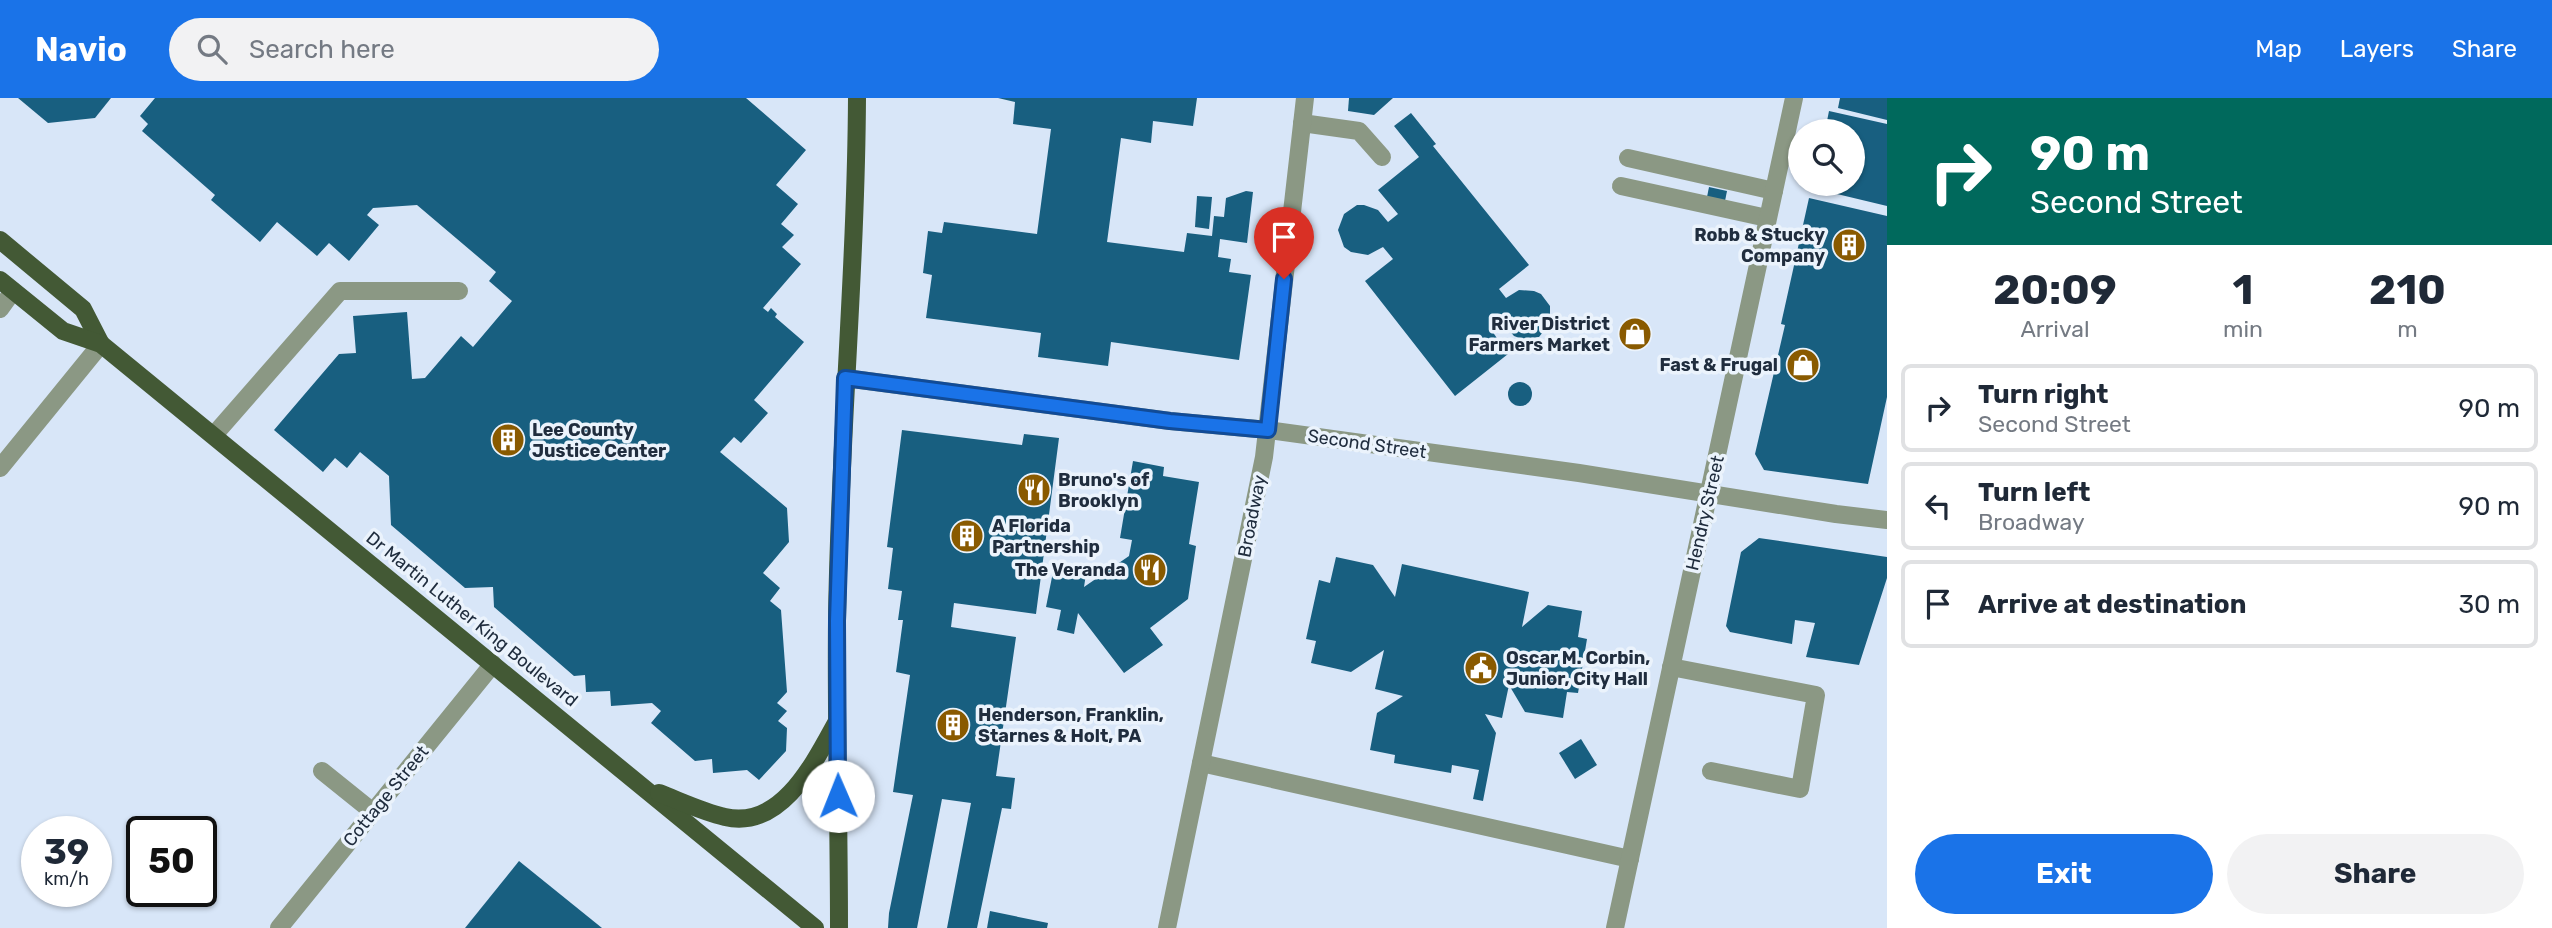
<!DOCTYPE html>
<style>
:root{--surface:#fff;--page:#f2f2f3;--text:#1f2937;--muted:#747a83;--line:#e0e1e3;--accent:#1a73e8}
body{margin:0;font-family:Rubik,sans-serif;background:var(--page);color:var(--text);height:100vh;display:flex;flex-direction:column;font-size:26px;white-space:nowrap}
*{box-sizing:border-box;margin:0}
p{font-size:23px;color:var(--muted)}
.icon{flex:none;width:38px;height:38px;fill:none;stroke:currentColor;stroke-width:2;stroke-linecap:round;stroke-linejoin:round}
.map{position:relative;flex:1;overflow:hidden}
.details{display:flex;flex-direction:column;background:var(--surface);width:665px}
.details>*{flex:none}
.hud{background:#00695c;color:#fff;overflow:hidden}
.buttons{position:absolute;left:1788px;top:21px;display:grid;gap:14px}
.buttons a{display:grid;place-items:center;width:77px;height:77px;border-radius:50%;background:var(--surface);box-shadow:0 2px 5px #0004;font-size:35px}
.speed{position:absolute;left:21px;top:718px;display:flex;gap:14px;font-size:35px;font-weight:700;text-align:center}
.speed>*{display:grid;place-content:center;width:91px;height:91px;border-radius:50%;background:var(--surface);box-shadow:0 2px 5px #0004;line-height:1}
.speed small{font-size:18px;font-weight:400}
.speed .limit{border:4px solid #111;border-radius:10px;background:#fff;color:#111}
.pin{position:absolute;display:grid;place-items:center;width:60px;height:60px;color:#fff;margin:-72px -30px;border-radius:50% 50% 50% 0;rotate:-45deg;box-shadow:0 0 7px #0007}
.pin .icon{rotate:45deg}
.me{position:absolute;width:77px;margin:-38px;rotate:359deg;stroke-linejoin:round;filter:drop-shadow(0 0 5px #0008)}
.turn{display:flex;align-items:center;gap:24px;height:147px;padding:0 28px;font-size:32px}
.turn .icon{width:91px;height:91px;stroke-width:2.5}
.turn b{display:block;font-size:49px;line-height:60px}
.eta{display:flex;justify-content:space-evenly;align-items:center;height:119px;text-align:center}
.eta b{font-size:42px;font-weight:700;line-height:49px}
.cta{display:flex;gap:14px;margin-top:auto;padding:14px 28px}
.cta a{flex:1;height:80px;border-radius:42px;background:var(--accent);color:#fff;font-size:28px;font-weight:700;line-height:80px;text-align:center}
.cta a+a{background:var(--page);color:var(--text)}
ul{padding:0;list-style:none}
li{display:flex;align-items:center;gap:21px;height:88px;margin:0 14px 10px;padding:0 14px;border:4px solid var(--line);border-radius:10px}
li div{flex:1}
li b{display:block;font-size:26px}
li em{font-style:normal}
header{display:flex;align-items:center;gap:42px;box-sizing:border-box;height:98px;padding:0 35px;background:var(--accent);color:#fff}
header strong{font-size:33px}
nav{display:flex;gap:38px;margin-inline-start:auto;font-size:24px}
.search{width:490px;height:63px;background:var(--page);display:flex;align-items:center;gap:18px;box-sizing:border-box;padding:0 24px;border-radius:38px;color:var(--muted);font-size:26px}
main{display:flex;flex:1;min-height:0}
.map>svg:first-child{display:block}
.building{fill:#185f80}
.lines{fill:none;stroke-linecap:round;stroke-linejoin:round}
.minor{stroke:#8b9884;stroke-width:18}
.major{stroke:#435935;stroke-width:18}
.route-casing{stroke:#114b97;stroke-width:18}
.route{stroke:#1a73e8;stroke-width:12}
.labels{text-anchor:middle;stroke-width:7;stroke-linejoin:round;paint-order:stroke}
.poi-label{font-size:18px;font-weight:bold;fill:#202d3e;stroke:#ebf3fc;text-anchor:start}
.street-label{font-size:18px;fill:#202d3e;stroke:#ebf3fc}
</style>
<header>
<strong>Navio</strong>
<div class="search"><svg class="icon" aria-label="search" viewBox="0 0 24 24"><circle cx="10" cy="10" r="6"/><path d="M15 15l6 6"/></svg>Search here</div>
<nav><a>Map</a><a>Layers</a><a>Share</a></nav>
</header>
<main>
<div class="map">
<svg width="1887" height="830" viewBox="0 0 1887 830">
<rect width="100%" height="100%" fill="#d8e6f8"/>
<!-- building -->
<g class="building">
<polygon points="18,0 111,0 95,20 48,25"/>
<polygon points="155,0 746,0 806,52 776,87 798,106 781,126 794,137 782,149 801,166 763,210 768,214 771,210 777,216 775,219 804,244 754,302 768,315 741,345 734,339 720,354 787,410 789,444 763,475 780,490 770,503 781,512 787,594 777,605 787,613 778,623 787,630 786,653 759,682 747,672 713,675 712,661 695,663 651,625 661,613 652,605 611,608 610,593 586,594 585,577 574,578 494,509 493,489 465,490 391,427 389,378 360,354 347,370 335,360 323,374 274,332 339,256 356,255 353,218 407,214 412,281 425,280 461,238 473,249 512,203 489,183 496,174 417,107 373,110 367,117 379,127 349,163 329,145 317,158 277,124 260,144 211,102 215,97 142,33 148,26 140,18"/>
<polygon points="998,0 1197,0 1193,28 1153,23 1151,45 1121,40 1107,144 1184,154 1187,135 1212,138 1214,118 1224,119 1226,100 1246,93 1253,94 1247,145 1220,141 1218,159 1231,161 1229,174 1251,177 1239,262 1111,244 1108,268 1038,259 1041,235 926,220 932,177 923,175 928,133 942,135 944,124 1037,136 1051,31 1013,26 1015,4"/>
<polygon points="1349,0 1393,0 1374,17 1348,13"/>
<polygon points="1840,0 1887,0 1887,22 1838,10"/>
<polygon points="1829,13 1887,26 1887,108 1812,90 1813,86 1853,86 1853,33 1825,33"/>
<polygon points="1411,15 1436,46 1433,48 1529,167 1499,191 1506,200 1519,192 1534,193 1541,196 1550,208 1550,225 1539,239 1522,241 1514,238 1503,225 1492,233 1508,256 1455,298 1365,183 1393,161 1383,149 1368,157 1351,154 1344,149 1338,132 1344,116 1357,107 1364,107 1378,112 1388,124 1398,116 1378,92 1419,59 1394,28"/>
<polygon points="1709,89 1727,93 1725,103 1707,99"/>
<polygon points="1197,98 1212,99 1209,131 1195,129"/>
<polygon points="1809,100 1887,118 1887,299 1868,386 1764,372 1755,356 1785,227 1781,226"/>
<circle cx="1520" cy="296" r="12"/>
<polygon points="902,332 1022,347 1024,336 1059,340 1036,516 954,505 951,529 1016,539 996,678 1015,680 1011,711 1002,710 977,830 947,830 971,705 942,701 917,830 888,830 889,815 913,697 893,694 910,577 896,574 903,522 898,522 902,493 888,491 893,450 887,449"/>
<polygon points="1133,363 1164,369 1163,378 1199,384 1189,446 1196,448 1188,501 1150,530 1163,547 1124,575 1078,515 1074,536 1057,532 1061,512 1046,509 1054,469 1086,476 1084,489 1129,458 1132,442 1120,440"/>
<polygon points="1759,440 1887,459 1887,480 1859,567 1806,559 1815,525 1795,522 1792,546 1730,534 1726,528 1741,454"/>
<polygon points="1336,459 1373,467 1395,499 1402,466 1529,494 1522,529 1548,507 1582,513 1578,539 1587,541 1578,595 1567,594 1563,620 1525,614 1509,587 1502,620 1485,616 1496,635 1483,703 1473,701 1479,672 1452,667 1451,675 1394,665 1395,657 1370,652 1377,615 1403,598 1375,591 1384,552 1351,574 1311,565 1316,543 1306,541 1319,482 1330,485"/>
<polygon points="1581,641 1597,667 1575,681 1559,655"/>
<polygon points="519,763 602,830 465,830"/>
<polygon points="990,813 1048,825 1047,830 987,830"/>
</g>
<g class="lines">
<!-- minor -->
<g class="minor">
<polyline points="1302,25 1359,33 1382,59"/>
<polyline points="1628,60 1774,93"/>
<polyline points="1621,88 1767,120"/>
<polyline points="0,211 13,193"/>
<polyline points="845,280 1170,323 1268,332 1579,375 1836,416 1887,422"/>
<polyline points="214,337 340,193 459,193"/>
<polyline points="0,370 101,246"/>
<polyline points="1671,569 1816,597 1800,691 1711,673"/>
<polyline points="1201,665 1630,761"/>
<polyline points="322,673 373,714"/>
<polyline points="279,830 493,566"/>
<polyline points="1167,830 1264,359 1305,0"/>
<polyline points="1615,830 1794,0"/>
</g>
<!-- major -->
<g class="major">
<polyline points="0,142 83,211 101,246"/>
<polyline points="0,182 63,233 101,246 815,830"/>
<path d="M659,695C680,703 703,714 725,719C781,732 814,665 836,625"/>
<path d="M839,830C839,728 836,625 837,523C839,349 856,174 857,0"/>
</g>
</g>
<g class="lines">
<defs>
<polyline id="route" points="838,698 837,523 845,280 1170,323 1268,332 1284,181"/>
</defs>
<!-- route casing -->
<use href="#route" class="route-casing"/>
<!-- route -->
<use href="#route" class="route"/>
</g>
<!-- icons -->
<defs>
<symbol id="building-disc" viewBox="-11 -11 22 22"><circle r="9.5" fill="#895a00" stroke="#ebf3fc"/><path d="M-4-6H4V6H1V3H-1V6H-4ZM-2.5-4.3h1.7v1.8h-1.7ZM.8-4.3h1.7v1.8H.8ZM-2.5-1h1.7V.8h-1.7ZM.8-1h1.7V.8H.8Z" fill="#fff"/></symbol>
<symbol id="shop-disc" viewBox="-11 -11 22 22"><circle r="9.5" fill="#895a00" stroke="#ebf3fc"/><path d="M-5-2.5h2.3a2.7 3.5 0 0 1 5.4 0H5L5.5 6h-11ZM-1.5-2.5h3a1.5 2.3 0 0 0-3 0Z" fill="#fff"/></symbol>
<symbol id="restaurant-disc" viewBox="-11 -11 22 22"><circle r="9.5" fill="#895a00" stroke="#ebf3fc"/><path d="M-5-6h1v4h1v-4h1v4h1v-4h1v5L-1.5 .5V6h-2V.5L-5-1ZM5-6V6H3V1.5H1.5Q1.5-4 5-6Z" fill="#fff"/></symbol>
<symbol id="civic-disc" viewBox="-11 -11 22 22"><circle r="9.5" fill="#895a00" stroke="#ebf3fc"/><path d="M-.6-6.5H3V-4.5H.6V-3L4-1V1h2V6H-6V1h2V-1L-.6-3ZM-1.2 2.5V6h2.4V2.5Z" fill="#fff"/></symbol>
</defs>
<g fill-rule="evenodd">
<use href="#building-disc" x="1830" y="128" width="38" height="38"/>
<use href="#shop-disc" x="1616" y="217" width="38" height="38"/>
<use href="#shop-disc" x="1784" y="248" width="38" height="38"/>
<use href="#building-disc" x="489" y="323" width="38" height="38"/>
<use href="#restaurant-disc" x="1015" y="373" width="38" height="38"/>
<use href="#building-disc" x="948" y="419" width="38" height="38"/>
<use href="#restaurant-disc" x="1131" y="453" width="38" height="38"/>
<use href="#civic-disc" x="1462" y="551" width="38" height="38"/>
<use href="#building-disc" x="934" y="608" width="38" height="38"/>
</g>
<g class="labels">
<!-- poi labels -->
<g class="poi-label">
<text x="1825" y="143" text-anchor="end">Robb &amp; Stucky<tspan x="1825" dy="21">Company</tspan></text>
<text x="1610" y="232" text-anchor="end">River District<tspan x="1610" dy="21">Farmers Market</tspan></text>
<text x="1778" y="273" text-anchor="end">Fast &amp; Frugal</text>
<text x="532" y="338">Lee County<tspan x="532" dy="21">Justice Center</tspan></text>
<text x="1058" y="388">Bruno's of<tspan x="1058" dy="21">Brooklyn</tspan></text>
<text x="992" y="434">A Florida<tspan x="992" dy="21">Partnership</tspan></text>
<text x="1126" y="478" text-anchor="end">The Veranda</text>
<text x="1506" y="566">Oscar M. Corbin,<tspan x="1506" dy="21">Junior, City Hall</tspan></text>
<text x="978" y="623">Henderson, Franklin,<tspan x="978" dy="21">Starnes &amp; Holt, PA</tspan></text>
</g>
<!-- street labels -->
<g class="street-label">
<text transform="translate(1367 346) rotate(8)" y="6">Second Street</text>
<text transform="translate(1705 415) rotate(-77)" y="6">Hendry Street</text>
<text transform="translate(1252 418) rotate(-79)" y="6">Broadway</text>
<text transform="translate(472 521) rotate(39)" y="6">Dr Martin Luther King Boulevard</text>
<text transform="translate(386 698) rotate(-51)" y="6">Cottage Street</text>
</g>
</g>
</svg>
<div class="buttons">
<a><svg class="icon" aria-label="search" viewBox="0 0 24 24"><circle cx="10" cy="10" r="6"/><path d="M15 15l6 6"/></svg></a>
</div>
<div class="speed"><div>39<small>km/h</small></div><div class="limit">50</div></div>
<div class="pin" style="left:1284px;top:181px;background:#d93025"><svg class="icon" aria-label="arrive" viewBox="0 0 24 24"><path d="M6 21V4h12l-3 4 3 4H6"/></svg></div>
<svg class="me" style="left:838px;top:698px" viewBox="-20 -20 40 40"><circle r="19" fill="#fff"/><path d="M0-13L10 11 0 6-10 11z" fill="#1a73e8"/></svg>
</div>
<section class="details">
<div class="hud">
<div class="turn"><svg class="icon" aria-label="right" viewBox="0 0 24 24"><path d="M7 20v-9h11M14 6l5 5-5 5"/></svg><div><b>90 m</b>Second Street</div></div>
</div>
<div class="eta">
<div><b>20:09</b><p>Arrival</p></div>
<div><b>1</b><p>min</p></div>
<div><b>210</b><p>m</p></div>
</div>
<ul>
<li><svg class="icon" aria-label="right" viewBox="0 0 24 24"><path d="M7 20v-9h11M14 6l5 5-5 5"/></svg><div><b>Turn right</b><p>Second Street</p></div><em>90 m</em></li>
<li><svg class="icon" aria-label="left" viewBox="0 0 24 24"><path d="M17 20v-9H6M10 6l-5 5 5 5"/></svg><div><b>Turn left</b><p>Broadway</p></div><em>90 m</em></li>
<li><svg class="icon" aria-label="arrive" viewBox="0 0 24 24"><path d="M6 21V4h12l-3 4 3 4H6"/></svg><div><b>Arrive at destination</b></div><em>30 m</em></li>
</ul>
<div class="cta"><a>Exit</a><a>Share</a></div>
</section>
</main>
